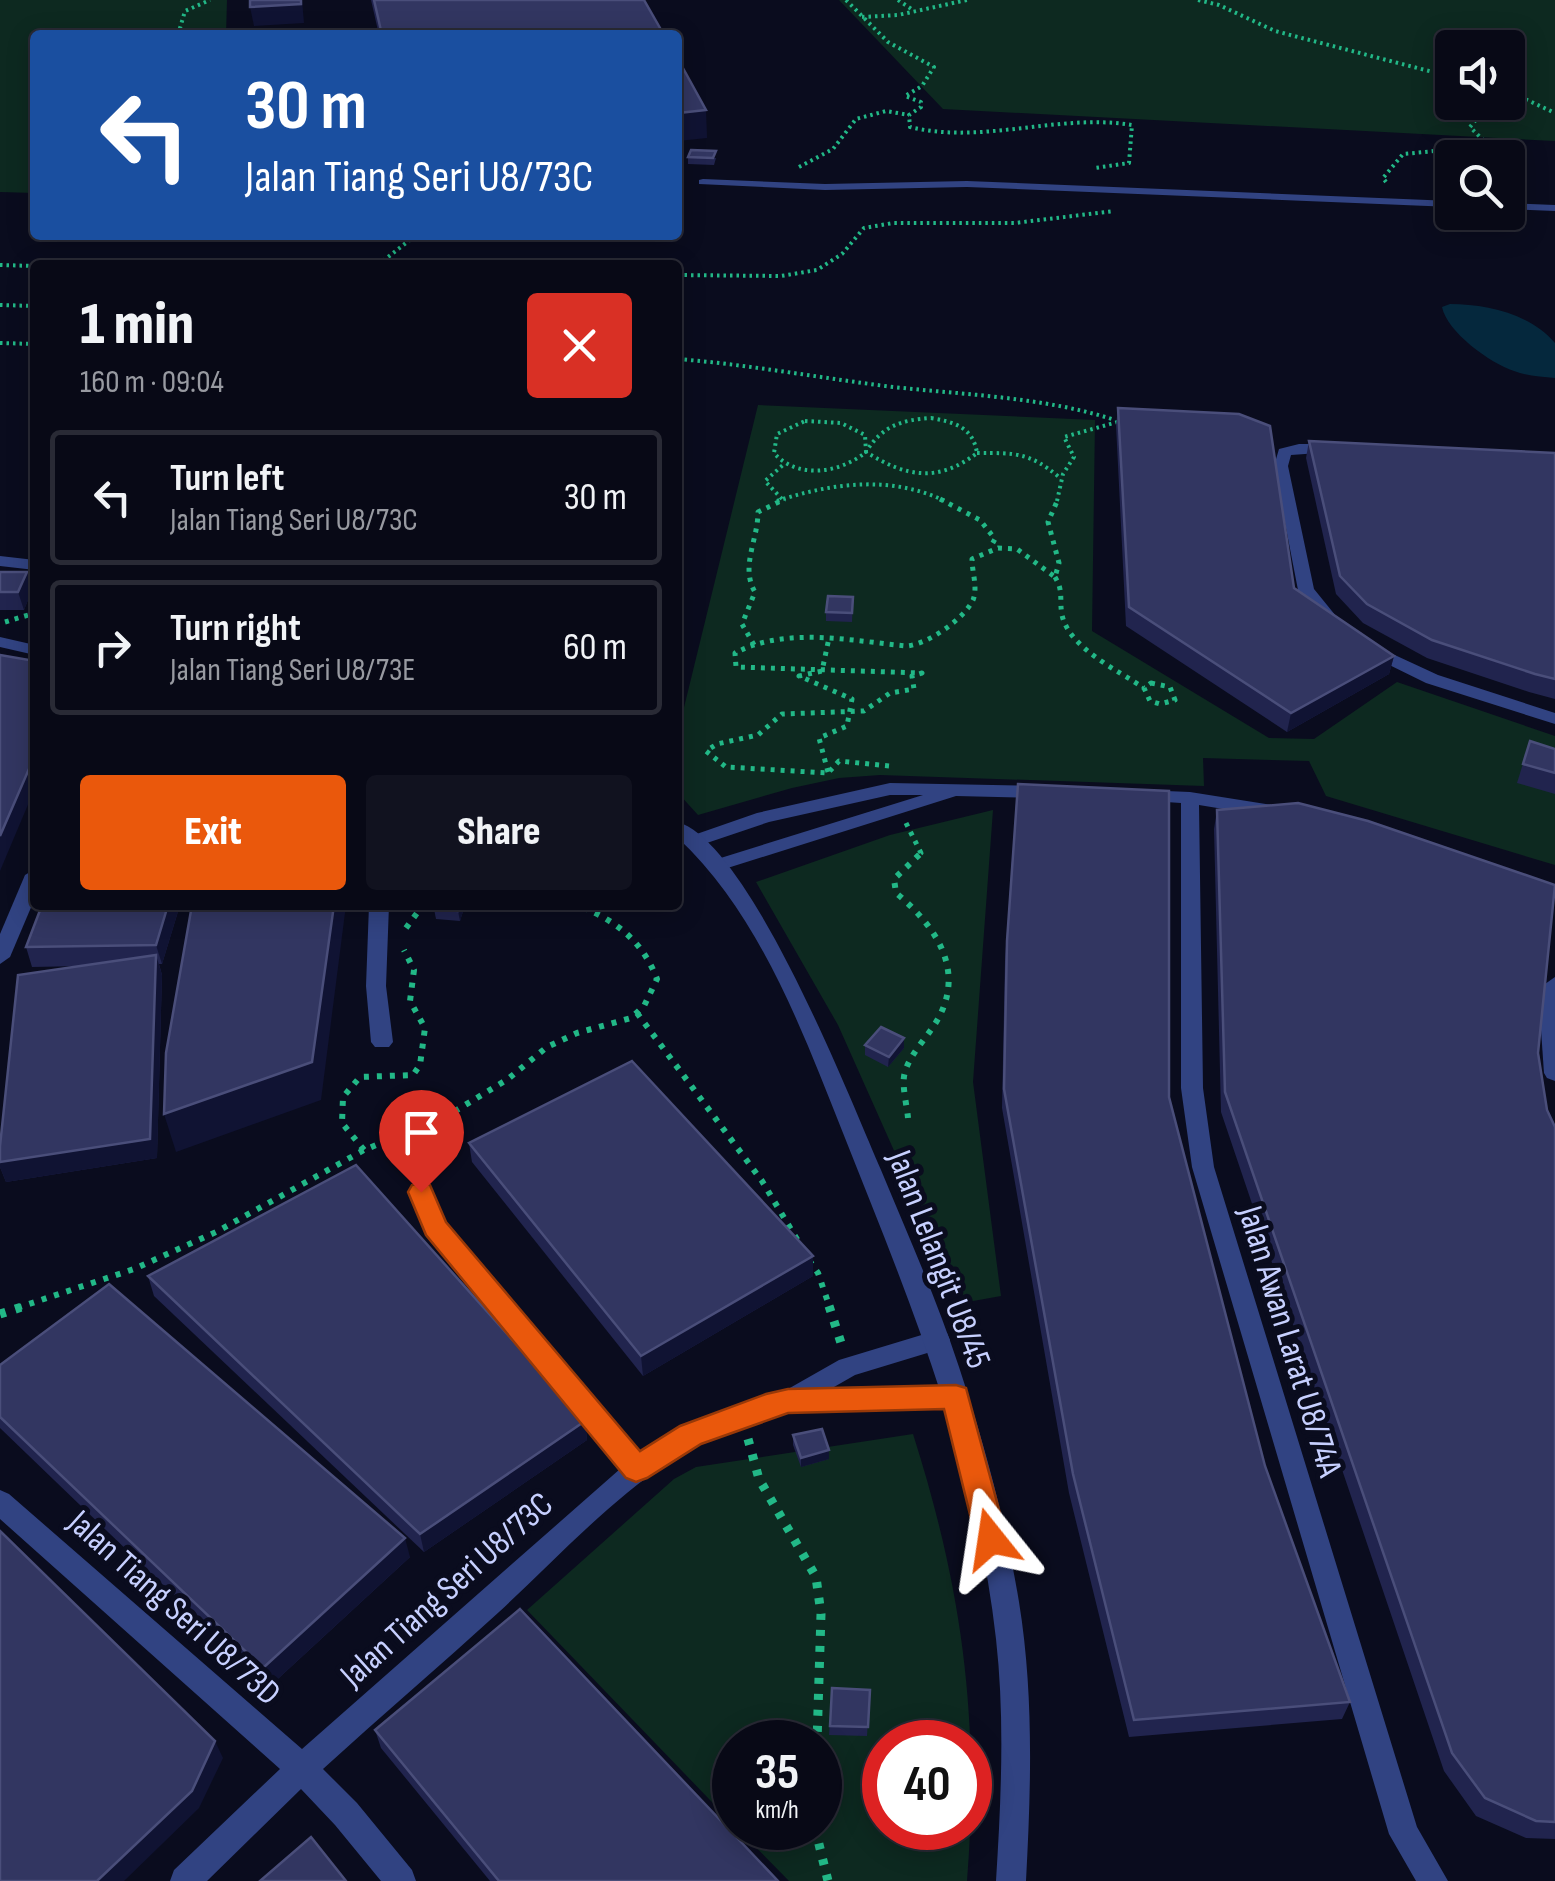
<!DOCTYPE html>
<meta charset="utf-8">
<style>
:root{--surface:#080916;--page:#11121f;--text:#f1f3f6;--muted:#989aa1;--line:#292a35;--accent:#ea580c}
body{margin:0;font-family:"Sofia Sans Condensed",sans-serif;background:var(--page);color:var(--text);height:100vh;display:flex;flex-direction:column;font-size:38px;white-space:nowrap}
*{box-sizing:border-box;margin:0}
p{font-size:32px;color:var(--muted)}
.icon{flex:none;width:55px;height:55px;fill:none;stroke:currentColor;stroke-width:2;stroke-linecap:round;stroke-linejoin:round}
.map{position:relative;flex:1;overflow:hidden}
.sheet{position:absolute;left:30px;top:260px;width:652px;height:650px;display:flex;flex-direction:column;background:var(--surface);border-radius:10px;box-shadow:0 5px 25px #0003,0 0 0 2px var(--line)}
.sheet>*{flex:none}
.guide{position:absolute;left:30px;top:30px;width:652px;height:210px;border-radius:10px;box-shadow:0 5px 25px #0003,0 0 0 2px var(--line);background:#1a4fa0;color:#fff;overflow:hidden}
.buttons{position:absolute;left:1435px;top:30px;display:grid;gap:20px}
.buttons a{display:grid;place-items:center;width:90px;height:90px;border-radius:10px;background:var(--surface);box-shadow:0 5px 25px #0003,0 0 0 2px var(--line);font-size:50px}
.speed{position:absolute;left:712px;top:1720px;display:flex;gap:20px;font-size:50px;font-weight:700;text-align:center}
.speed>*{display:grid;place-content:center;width:130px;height:130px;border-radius:50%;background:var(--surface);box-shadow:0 5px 25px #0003,0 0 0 2px var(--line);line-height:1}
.speed small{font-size:25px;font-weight:400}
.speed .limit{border:15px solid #d22;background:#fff;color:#111}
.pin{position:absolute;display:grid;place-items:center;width:85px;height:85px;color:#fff;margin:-102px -42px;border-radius:50% 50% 50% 0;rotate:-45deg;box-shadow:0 0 10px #0007}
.pin .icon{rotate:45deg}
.me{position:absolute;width:110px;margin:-55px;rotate:345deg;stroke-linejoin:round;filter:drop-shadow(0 0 8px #0008)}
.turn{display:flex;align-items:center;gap:35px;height:210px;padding:0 50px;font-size:45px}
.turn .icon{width:130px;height:130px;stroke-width:2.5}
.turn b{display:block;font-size:70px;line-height:85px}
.round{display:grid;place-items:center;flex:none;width:105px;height:105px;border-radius:10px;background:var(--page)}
.headline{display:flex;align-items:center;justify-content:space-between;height:170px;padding:0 50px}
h1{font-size:60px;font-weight:800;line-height:75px}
.button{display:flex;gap:20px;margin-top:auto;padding:20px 50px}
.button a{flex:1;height:115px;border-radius:10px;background:var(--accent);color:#fff;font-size:40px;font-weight:800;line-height:115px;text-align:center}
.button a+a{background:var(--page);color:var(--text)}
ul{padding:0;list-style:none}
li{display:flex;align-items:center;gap:30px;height:135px;margin:0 20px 15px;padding:0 30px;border:5px solid var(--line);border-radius:10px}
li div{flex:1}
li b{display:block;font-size:38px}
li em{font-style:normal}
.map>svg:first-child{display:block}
.green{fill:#0d2920;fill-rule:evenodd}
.water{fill:#05283d}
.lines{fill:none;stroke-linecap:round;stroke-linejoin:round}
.path-far3{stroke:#22b887;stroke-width:4;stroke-dasharray:2.5 4;stroke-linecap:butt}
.path-far2{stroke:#22b887;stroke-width:5;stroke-dasharray:4 6;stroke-linecap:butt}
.path-far1{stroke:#22b887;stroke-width:6;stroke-dasharray:5 8;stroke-linecap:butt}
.path{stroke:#22b887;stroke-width:9;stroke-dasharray:6 10;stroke-linecap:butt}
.service{fill:#314382;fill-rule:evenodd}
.minor{fill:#314382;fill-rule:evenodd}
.tertiary{fill:#314382;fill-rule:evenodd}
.wall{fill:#21244e}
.shaded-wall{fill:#101333}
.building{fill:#323661;stroke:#4a4e7a;stroke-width:2.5}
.route{fill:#ea580c;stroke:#983908;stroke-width:2.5}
.labels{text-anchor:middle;stroke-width:10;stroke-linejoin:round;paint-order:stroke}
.near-street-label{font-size:35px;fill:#c7d0ff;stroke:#0a0c1e}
</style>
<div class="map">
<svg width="1555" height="1881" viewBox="0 0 1555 1881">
<rect width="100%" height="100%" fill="#0a0c1e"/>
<!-- green -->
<g class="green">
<polygon points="0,0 227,0 226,35 35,35 35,193 0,192"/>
<path d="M839,0H1555V141L943,109ZM1452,48H1508V102H1452Z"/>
<polygon points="758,405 1095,420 1092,631 1269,738 1314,739 1397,682 1555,736 1555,865 1326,796 1309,761 1203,758 1204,786 880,775 839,778 792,788 698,815 678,793 678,732"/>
<polygon points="993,810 973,1082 1001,1296 962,1303 838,1025 756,882 890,835"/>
<path d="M913,1434C962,1588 980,1719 967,1881H789L737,1828H820V1742H735V1826L527,1610L674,1479L696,1467ZM885,1742H970V1828H885Z"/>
</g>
<!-- water -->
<path class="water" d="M1450,304C1486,304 1531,314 1555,343V378C1541,377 1527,376 1514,371C1490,363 1447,332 1442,307Z"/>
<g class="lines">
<!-- path-far3 -->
<g class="path-far3">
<path d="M846,0L888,42L934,67L922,86L905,96L921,102V107L909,115L910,127C983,145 1058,113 1132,125L1129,163L1095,168"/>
<polyline points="898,0 913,10"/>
<polyline points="1198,0 1219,5 1275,31 1452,77"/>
<polyline points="862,17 898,15 967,0"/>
<polyline points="178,35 185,11 210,0"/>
<polyline points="1508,91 1555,113"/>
<polyline points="799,167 833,149 856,119 886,111 909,115"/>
<polyline points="1386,182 1383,178 1403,154 1489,146 1470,127 1484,110 1484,102"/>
<polyline points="0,265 35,266"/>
<polyline points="137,265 151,265"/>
<polyline points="378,265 416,235"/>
<polyline points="678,275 781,276 817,270 842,254 864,228 893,223 1015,223 1114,211"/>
<polyline points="0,305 35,306"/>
<polyline points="0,343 35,344"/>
<path d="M678,359C751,365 821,378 893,387C967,395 1044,397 1115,420"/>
<path d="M931,418C954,422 973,427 977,453C938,483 906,477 866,452C882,426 901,420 931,418Z"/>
<path d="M805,421L841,423L865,435L866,452C840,473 798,480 774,453L777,434Z"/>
<path d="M977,453C1015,453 1029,452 1059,477"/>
<polyline points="782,499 765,481 783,465"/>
<path d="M777,501C832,483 891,475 945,501"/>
<polyline points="1057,501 1063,474 1074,457 1064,437 1121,421"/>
</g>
<!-- path-far2 -->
<g class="path-far2">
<polyline points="940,499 980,520 995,539 990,548"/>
<path d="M1055,577C1064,592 1059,599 1062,615C1069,648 1119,671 1144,688"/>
<polyline points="5,622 35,613"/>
<path d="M754,645L742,624L755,592C740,567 758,540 758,512L785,499"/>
<polygon points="1151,683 1170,687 1175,700 1160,704 1150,701 1144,688"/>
<path d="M889,766L839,761L828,773L726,767L706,751L717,744L758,735L782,714L864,711L890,693L914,689L912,676L922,673L736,667L735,653C787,626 851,641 907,646C928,644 964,619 973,600C978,588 972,572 972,559L998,548L1017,549L1055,577L1059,563L1048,522L1058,499"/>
<polyline points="828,772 819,738 847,726 852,699 799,676 822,671 829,638"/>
<polyline points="906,823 921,853 917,856"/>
</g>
<!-- path-far1 -->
<g class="path-far1">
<polyline points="406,928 423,905"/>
<polyline points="637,1013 762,1181 798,1241"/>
<path d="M908,1118C907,1105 901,1084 905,1072C911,1051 932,1033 941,1013C964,964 931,922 896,893L894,879L920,854"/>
<polyline points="364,1150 342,1123 343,1097 360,1077 413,1075 420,1065 425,1028 410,1001 414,970 404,950"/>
<polyline points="809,1260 818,1273 830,1308"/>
<path d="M17,1308L134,1269L216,1232L364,1150L447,1116L508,1079L547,1047L577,1033L631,1018L644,1006L657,979C642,940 615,920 577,905"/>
</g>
<!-- path -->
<g class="path">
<polyline points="829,1306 842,1346"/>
<polyline points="0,1314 25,1306"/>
<polyline points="748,1439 759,1479 816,1577 821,1614 817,1742"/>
<polyline points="815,1828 828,1881"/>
</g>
<!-- service -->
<g class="service">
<polygon points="703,179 825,184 967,181 1452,201 1452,207 967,187 825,190 699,184 699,180"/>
<polygon points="1508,203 1555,205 1555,211 1508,209"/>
</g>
<!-- minor -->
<g class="minor">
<polygon points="1299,444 1333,444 1340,448 1333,452 1291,455 1288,466 1314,589 1340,621 1332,626 1326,624 1298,590 1274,466 1279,449"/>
<polygon points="0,637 35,645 35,655 0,647"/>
<polygon points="1371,644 1438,675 1555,713 1555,724 1426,683 1365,653 1365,645"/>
<polygon points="890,783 1043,786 1052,792 1043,798 956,796 718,871 708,865 711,861 923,795 890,795 769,822 695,847 686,841 688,837 757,813"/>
<polygon points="1142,790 1190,792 1272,805 1281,811 1272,817 1199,805 1203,1088 1214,1167 1417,1827 1448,1881 1416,1881 1389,1834 1192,1167 1181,1088 1181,803 1136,800 1133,796"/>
<polygon points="35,869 35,898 10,957 0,964 0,934 25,875"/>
<polygon points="369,905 389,905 386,986 393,1042 389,1047 375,1047 371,1042 366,986"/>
<polygon points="1555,977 1555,1081 1547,1078 1544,1073 1540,1015 1545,984"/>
<path d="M421,1183L429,1186L445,1222L640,1454L692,1423L738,1404L781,1393L839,1360L938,1330L947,1333L950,1340L947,1347L855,1375L834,1387L956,1386L965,1389L969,1397L965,1405L956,1408C891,1408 822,1401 759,1419C653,1450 577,1540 499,1612C441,1665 381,1716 323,1769L357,1803L412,1870L416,1881H381L335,1825L301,1789L207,1881H170L174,1870L280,1769L0,1519V1490L9,1494L302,1749L620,1469L427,1233L410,1192L413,1186Z"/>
</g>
<!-- tertiary -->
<g class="tertiary">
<polygon points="0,556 35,560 35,570 0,566"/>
<path d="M678,822C751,845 850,1099 881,1170C908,1235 937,1300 959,1367C984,1443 1006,1523 1019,1602C1034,1694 1031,1788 1026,1881H996C1001,1801 1005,1719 996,1639C976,1459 909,1299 843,1133C802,1030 760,915 678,838Z"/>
</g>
</g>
<!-- wall -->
<g class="wall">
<polygon points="371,0 644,0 664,35 379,35"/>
<polygon points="688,157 716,158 714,165 688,164"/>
<polygon points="1118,408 1294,588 1394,656 1389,674 1287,732 1126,626 1116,425"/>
<polygon points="1309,441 1555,453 1555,699 1529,692 1427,658 1363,623 1336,594 1306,458"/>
<polygon points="0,572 27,572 32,590 24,610 0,610"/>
<polygon points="853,597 852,622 826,621 826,612"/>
<polygon points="1530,741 1555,749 1555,794 1517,783"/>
<polygon points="1016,803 1169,1097 1265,1466 1350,1702 1342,1719 1129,1737 1069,1493 1002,1108 1005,960"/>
<polygon points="1217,810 1538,1053 1547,1110 1555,1127 1555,1839 1526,1838 1476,1816 1444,1771 1221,1112 1214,829"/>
<polygon points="180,905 162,964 159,964 162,975 157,1158 6,1182 0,1167 0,1146 84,966 32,967 26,947"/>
<polygon points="436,905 465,905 460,921 436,919 434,909"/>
<polygon points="904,1038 904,1048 888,1067 865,1055 865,1045"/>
<polygon points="469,1143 813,1256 813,1276 643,1376 472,1162"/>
<polygon points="148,1276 585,1421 587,1440 424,1552 154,1296"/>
<polygon points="0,1365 410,1557 269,1687 0,1428"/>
<polygon points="793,1435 829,1459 801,1467 793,1445"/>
<polygon points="832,1688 870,1690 867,1736 829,1735"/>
<polygon points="375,1730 778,1881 490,1881 381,1748"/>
</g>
<!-- shaded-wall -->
<g class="shaded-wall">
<polygon points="302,0 304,23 254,26 250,7"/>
<polygon points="706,110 707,138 678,141 678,113"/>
<polygon points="27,572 32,590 24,610 18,592"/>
<polygon points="1394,656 1389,674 1287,732 1291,713"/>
<polygon points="35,755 35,788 0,871 0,836"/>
<polygon points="168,905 180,905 162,964 156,945"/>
<polygon points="334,905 346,905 321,1100 176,1152 164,1114"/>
<polygon points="460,905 465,905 460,921 458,911"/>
<polygon points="156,955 162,975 157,1158 6,1182 0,1167 0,1162"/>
<polygon points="904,1038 904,1048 888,1067 889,1057"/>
<polygon points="813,1256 813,1276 643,1376 641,1356"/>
<polygon points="585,1421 587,1440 424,1552 420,1534"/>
<polygon points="829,1450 829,1459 801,1467 801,1458"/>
<polygon points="405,1538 410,1557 269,1687 263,1668"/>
<polygon points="215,1741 223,1758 199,1808 124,1881 97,1881"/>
</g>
<!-- building -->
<g class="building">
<polygon points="250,0 301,0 301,4 250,7"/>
<polygon points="374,0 644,0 664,35 382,35"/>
<polygon points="678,59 706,110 678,113"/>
<polygon points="691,150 716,151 713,158 688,157"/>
<polygon points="1118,408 1239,414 1270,426 1294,588 1394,656 1291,713 1129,607"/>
<polygon points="1309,441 1555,453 1555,679 1535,674 1432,640 1367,604 1340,576"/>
<polygon points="0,572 27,572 18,592 0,592"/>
<polygon points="828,596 853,597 852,613 826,612"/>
<polygon points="0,655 35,661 35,755 0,836"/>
<polygon points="1530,741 1555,749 1555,773 1523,764"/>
<polygon points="1018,784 1169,791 1169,1097 1265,1466 1350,1702 1134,1720 1073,1474 1004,1089 1007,941"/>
<polygon points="1298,803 1368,821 1555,885 1538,1053 1547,1110 1555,1127 1555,1822 1536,1821 1485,1798 1452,1753 1225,1092 1217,810"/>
<polygon points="42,905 168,905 156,945 26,947"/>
<polygon points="192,905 334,905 312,1062 164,1114 166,1053"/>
<polygon points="436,905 460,905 458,911 434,909"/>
<polygon points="156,955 150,1139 0,1162 0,1146 18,975"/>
<polygon points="881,1027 904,1038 889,1057 865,1045"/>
<polygon points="632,1061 813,1256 641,1356 469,1143"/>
<polygon points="356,1165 585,1421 420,1534 148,1276"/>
<polygon points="109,1284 405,1538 263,1668 0,1417 0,1365"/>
<polygon points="822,1429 829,1450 801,1458 793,1435"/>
<polygon points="0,1531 215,1741 192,1791 97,1881 0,1881"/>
<polygon points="520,1609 778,1881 499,1881 375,1730"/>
<polygon points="832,1688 870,1690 868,1727 830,1726"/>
<polygon points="311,1837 346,1881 260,1881"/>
</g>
<!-- route -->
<polygon class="route" points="421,1183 430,1185 446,1222 640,1451 680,1426 766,1394 788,1389 956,1385 966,1388 1007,1539 1002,1548 991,1552 980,1548 976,1539 944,1409 788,1413 701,1444 647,1478 636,1482 626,1478 426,1235 408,1192 412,1185"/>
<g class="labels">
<!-- near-street labels -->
<g class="near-street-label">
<text transform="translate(940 1259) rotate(69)" y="12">Jalan Lelangit U8/45</text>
<text transform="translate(1291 1341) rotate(73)" y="12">Jalan Awan Larat U8/74A</text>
<text transform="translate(446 1589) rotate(-42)" y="12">Jalan Tiang Seri U8/73C</text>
<text transform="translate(175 1607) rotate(42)" y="12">Jalan Tiang Seri U8/73D</text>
</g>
</g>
</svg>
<div class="buttons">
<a><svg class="icon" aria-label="sound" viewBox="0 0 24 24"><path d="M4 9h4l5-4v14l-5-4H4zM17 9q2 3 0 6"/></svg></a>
<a><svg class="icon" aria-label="search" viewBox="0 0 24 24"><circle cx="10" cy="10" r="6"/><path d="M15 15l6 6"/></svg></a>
</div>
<div class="speed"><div>35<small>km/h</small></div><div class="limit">40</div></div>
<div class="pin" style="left:421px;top:1192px;background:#d93025"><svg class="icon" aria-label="arrive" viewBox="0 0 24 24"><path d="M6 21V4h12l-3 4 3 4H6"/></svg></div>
<svg class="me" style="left:991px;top:1539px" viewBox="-20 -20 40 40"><path d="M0-17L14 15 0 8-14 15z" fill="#ea580c" stroke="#fff" stroke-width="4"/></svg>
<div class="guide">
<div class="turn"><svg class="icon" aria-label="left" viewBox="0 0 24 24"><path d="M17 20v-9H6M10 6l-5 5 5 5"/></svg><div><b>30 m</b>Jalan Tiang Seri U8/73C</div></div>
</div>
<section class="sheet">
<div class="headline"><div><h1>1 min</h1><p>160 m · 09:04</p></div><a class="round" style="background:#d93025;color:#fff"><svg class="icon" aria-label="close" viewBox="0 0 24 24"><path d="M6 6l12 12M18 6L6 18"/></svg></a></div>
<ul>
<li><svg class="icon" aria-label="left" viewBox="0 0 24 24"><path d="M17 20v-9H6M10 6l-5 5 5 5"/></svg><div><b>Turn left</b><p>Jalan Tiang Seri U8/73C</p></div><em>30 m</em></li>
<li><svg class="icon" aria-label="right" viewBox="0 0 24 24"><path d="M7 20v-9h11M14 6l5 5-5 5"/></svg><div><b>Turn right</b><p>Jalan Tiang Seri U8/73E</p></div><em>60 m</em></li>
</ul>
<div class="button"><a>Exit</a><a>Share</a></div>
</section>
</div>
